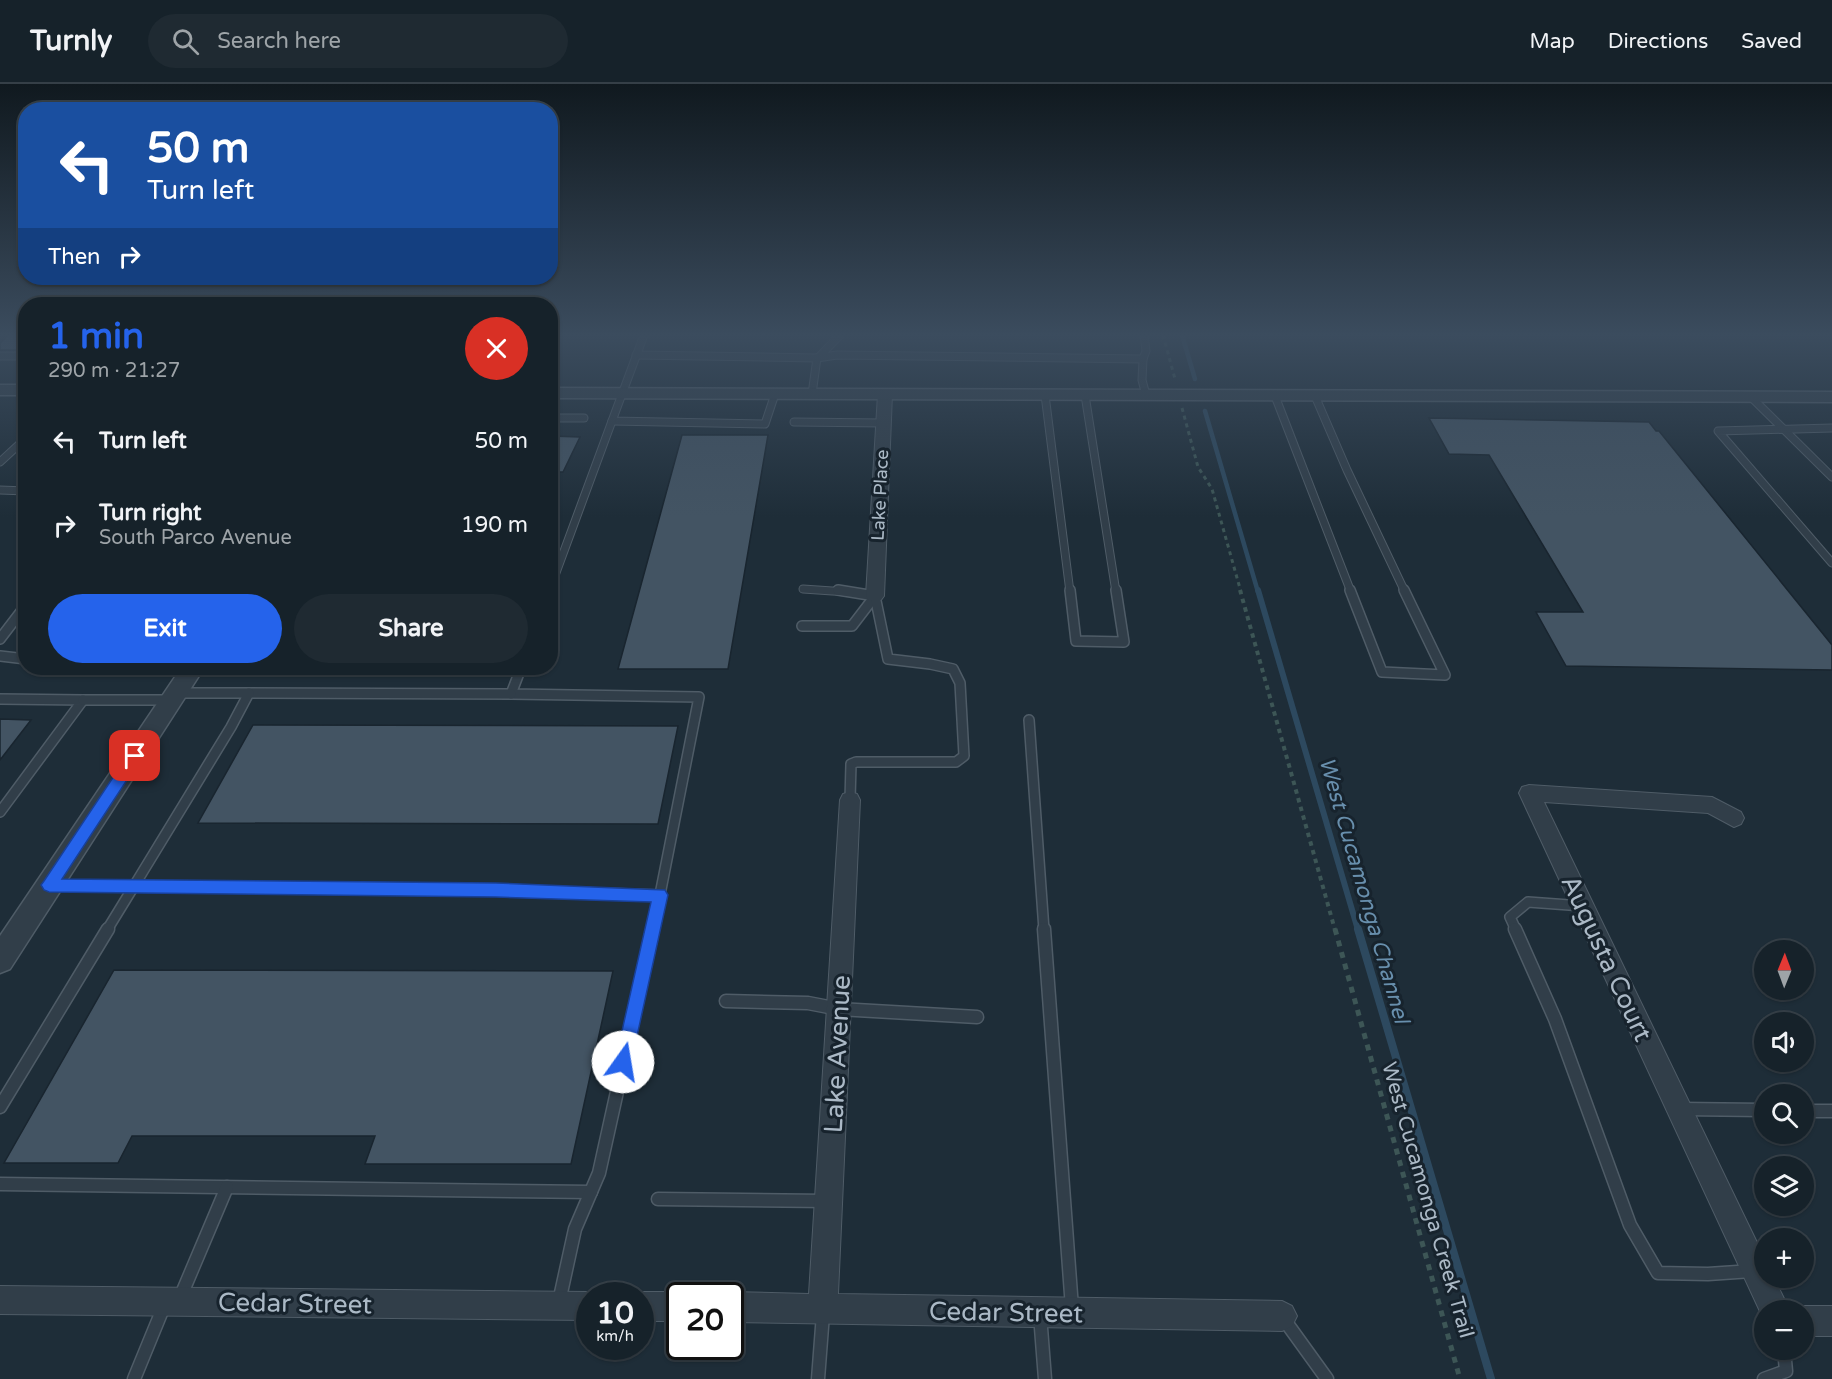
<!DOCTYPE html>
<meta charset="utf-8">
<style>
:root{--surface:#16222a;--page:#1f2a32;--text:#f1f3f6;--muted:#9ea4a8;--line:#353f47;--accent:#2563eb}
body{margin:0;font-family:"Varela Round",sans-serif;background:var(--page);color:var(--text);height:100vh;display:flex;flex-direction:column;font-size:22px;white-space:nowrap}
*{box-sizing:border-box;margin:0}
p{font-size:20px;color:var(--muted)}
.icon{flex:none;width:33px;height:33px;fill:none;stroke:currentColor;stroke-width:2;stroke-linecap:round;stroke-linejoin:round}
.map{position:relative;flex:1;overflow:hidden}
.side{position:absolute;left:18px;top:213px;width:540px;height:378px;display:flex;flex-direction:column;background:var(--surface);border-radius:24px;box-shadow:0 2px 4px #0004,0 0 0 2px var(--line)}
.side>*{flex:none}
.hud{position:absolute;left:18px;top:18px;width:540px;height:183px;border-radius:24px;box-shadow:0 2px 4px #0004,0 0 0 2px var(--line);background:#1a4fa0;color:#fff;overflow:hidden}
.needle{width:39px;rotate:1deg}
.controls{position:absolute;left:1754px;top:856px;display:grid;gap:12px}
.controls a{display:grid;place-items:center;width:60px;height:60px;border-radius:50%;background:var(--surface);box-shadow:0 2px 4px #0004,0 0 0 2px var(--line);font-size:30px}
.speed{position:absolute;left:576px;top:1198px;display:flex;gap:12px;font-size:30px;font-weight:700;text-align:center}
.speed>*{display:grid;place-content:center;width:78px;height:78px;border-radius:50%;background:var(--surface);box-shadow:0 2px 4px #0004,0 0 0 2px var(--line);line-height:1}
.speed small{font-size:15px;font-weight:400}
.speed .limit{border:3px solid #111;border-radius:9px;background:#fff;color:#111}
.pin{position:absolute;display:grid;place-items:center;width:51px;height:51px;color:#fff;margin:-26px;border-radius:12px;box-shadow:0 3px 9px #0006}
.me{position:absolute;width:66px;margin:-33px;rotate:13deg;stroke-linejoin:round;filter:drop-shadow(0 0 4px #0008)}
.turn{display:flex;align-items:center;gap:21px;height:126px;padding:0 30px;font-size:27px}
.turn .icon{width:78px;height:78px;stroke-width:2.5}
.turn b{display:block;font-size:42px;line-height:51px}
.then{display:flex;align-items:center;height:57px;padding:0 30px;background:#0003;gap:12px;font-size:22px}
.round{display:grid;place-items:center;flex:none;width:63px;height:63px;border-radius:32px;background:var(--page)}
.overview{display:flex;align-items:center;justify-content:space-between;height:102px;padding:0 30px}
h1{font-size:36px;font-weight:800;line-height:45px;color:var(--accent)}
.action{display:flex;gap:12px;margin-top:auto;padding:12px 30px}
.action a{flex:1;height:69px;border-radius:36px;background:var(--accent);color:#fff;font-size:24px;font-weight:800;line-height:69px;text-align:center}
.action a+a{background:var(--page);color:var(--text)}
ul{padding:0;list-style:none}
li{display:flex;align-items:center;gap:18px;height:84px;padding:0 30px}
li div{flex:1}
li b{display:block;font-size:22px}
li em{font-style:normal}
header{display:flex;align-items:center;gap:36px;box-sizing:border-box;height:84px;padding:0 30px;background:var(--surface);border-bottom:2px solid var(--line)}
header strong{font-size:28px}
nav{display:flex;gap:33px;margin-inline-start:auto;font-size:21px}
.search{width:420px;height:54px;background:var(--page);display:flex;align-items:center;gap:15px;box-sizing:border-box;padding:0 21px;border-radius:33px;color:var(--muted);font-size:22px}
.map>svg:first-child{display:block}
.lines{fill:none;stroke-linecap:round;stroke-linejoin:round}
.stream-far2{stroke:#2d495f;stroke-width:4.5}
.stream-far1{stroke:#2d495f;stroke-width:6}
.stream{stroke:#2d495f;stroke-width:8}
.building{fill:#435463;stroke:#19252f;stroke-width:1.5}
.service-far2-casing{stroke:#4f5c67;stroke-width:9}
.service-far1-casing{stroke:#4f5c67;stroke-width:12}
.service-casing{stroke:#4f5c67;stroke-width:15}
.minor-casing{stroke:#4f5c67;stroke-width:2}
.tertiary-casing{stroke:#4f5c67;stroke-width:3}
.path-far2{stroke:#3d5656;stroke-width:3;stroke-dasharray:4 4;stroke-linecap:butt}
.path-far1{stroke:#3d5656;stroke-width:4;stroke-dasharray:4.5 4.5;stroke-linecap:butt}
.path{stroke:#3d5656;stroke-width:5;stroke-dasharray:6 6;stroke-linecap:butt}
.service-far2{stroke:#313e49;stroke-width:7}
.service-far1{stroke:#313e49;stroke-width:9}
.service{stroke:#313e49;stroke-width:12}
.minor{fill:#313e49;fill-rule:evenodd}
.tertiary{fill:#313e49;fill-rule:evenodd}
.route{fill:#2563eb;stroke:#184099;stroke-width:1.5}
.labels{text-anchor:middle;stroke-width:6;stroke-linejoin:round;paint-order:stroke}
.far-street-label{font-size:18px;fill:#abb9c6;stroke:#17232d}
.street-label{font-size:21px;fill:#abb9c6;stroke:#17232d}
.water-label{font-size:22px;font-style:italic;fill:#688fad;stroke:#17232d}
.near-street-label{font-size:26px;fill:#abb9c6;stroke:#17232d}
</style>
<header>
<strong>Turnly</strong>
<div class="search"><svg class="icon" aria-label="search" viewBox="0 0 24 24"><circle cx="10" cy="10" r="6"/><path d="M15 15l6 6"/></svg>Search here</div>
<nav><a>Map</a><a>Directions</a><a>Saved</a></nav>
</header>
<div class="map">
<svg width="1832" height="1295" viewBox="0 0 1832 1295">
<rect width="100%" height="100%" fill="#1e2d38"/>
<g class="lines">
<!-- stream-far2 -->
<g class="stream-far2">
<polyline points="1182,251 1195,295"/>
<polyline points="1205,327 1258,508"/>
</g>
<!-- stream-far1 -->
<polyline class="stream-far1" points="1258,506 1358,846"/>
<!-- stream -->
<polyline class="stream" points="1358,845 1491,1295"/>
</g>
<!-- building -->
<g class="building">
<polygon points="9,251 26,251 26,266 0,266 0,259"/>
<polygon points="1429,334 1649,338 1656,347 1659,347 1832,561 1832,586 1566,582 1536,528 1583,528 1489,371 1449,370"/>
<polygon points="682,351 768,351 728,585 618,585"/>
<polygon points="550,352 580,353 563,388 550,388"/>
<polygon points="0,635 31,636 0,676"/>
<polygon points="253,641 678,642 658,740 198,739"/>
<polygon points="114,886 613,887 571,1080 365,1080 375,1052 132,1052 118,1079 4,1079"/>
</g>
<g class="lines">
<defs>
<g id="service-far2">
<polyline points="644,251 612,337 765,340 775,310"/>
<polyline points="636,271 817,274 812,310"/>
<polyline points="0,272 26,272"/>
<polyline points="819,273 840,251"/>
<polyline points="817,274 837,271 1143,275 1142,296 1146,311"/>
<polyline points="1143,275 1146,267 1144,251"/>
<polyline points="1045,311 1070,508"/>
<polyline points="1085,311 1116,508"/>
<polyline points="1275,312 1351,508"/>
<polyline points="1315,312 1347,386 1405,508"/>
<polyline points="1751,313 1832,393"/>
<polyline points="550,334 584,334"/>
<polyline points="794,338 884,339"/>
<polyline points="1832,344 1718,347 1832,479"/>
<polyline points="0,378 26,354"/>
<polyline points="0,406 26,407"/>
<polyline points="550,505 612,337"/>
<polyline points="803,505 847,508"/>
</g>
<g id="service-far1">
<polyline points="838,506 875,512"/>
<polyline points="1070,506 1076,557 1124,558 1116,506"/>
<polyline points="1350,506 1382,588 1445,591 1404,506"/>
<polyline points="802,542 852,542 875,512"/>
<polyline points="0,555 26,521"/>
<polyline points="0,572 26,575"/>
<polyline points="521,584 511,610 699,613 653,846"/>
<polyline points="249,609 511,610"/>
<polyline points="0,615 83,616 0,728"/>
<polyline points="83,616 169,616"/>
<polyline points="1029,636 1044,846"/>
<polyline points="850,716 851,680 856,678 956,678 964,672 960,599 953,585 930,580 888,575 875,512"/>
<polyline points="53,801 134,802 107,846"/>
<polyline points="134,802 496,806 660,811"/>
<polyline points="134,802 231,643 249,609 176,609"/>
<polyline points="1516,846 1510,833 1528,818 1583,822"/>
</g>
<g id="service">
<polyline points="1044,845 1072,1224"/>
<polyline points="1515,845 1555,935 1630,1141 1658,1189 1708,1190 1752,1187"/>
<polyline points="726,917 808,919 839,925 977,933"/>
<polyline points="0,1023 108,845"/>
<polyline points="1681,1025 1764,1026"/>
<polyline points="1803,1027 1832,1027"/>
<polyline points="0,1100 591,1108"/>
<polyline points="658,1115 827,1117"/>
<polyline points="180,1214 227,1103"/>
<polyline points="559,1218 575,1145 599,1089 653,845"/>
<polyline points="1040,1231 1045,1295"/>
<polyline points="1283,1234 1327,1295"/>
<polyline points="134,1295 164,1222"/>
<polyline points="818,1295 823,1230"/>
<polyline points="1764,1295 1786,1287 1784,1266"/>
</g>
<g id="minor">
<polygon points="885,306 892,310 884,512 881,516 869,516 866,512 878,310"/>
<polygon points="1529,701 1712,713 1741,728 1744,734 1741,740 1734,743 1708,729 1544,718 1764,1173 1764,1194 1774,1194 1790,1227 1764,1227 1764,1236 1519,709 1522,703"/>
<polygon points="850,708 857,710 860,716 838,1210 1282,1217 1292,1222 1297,1232 1292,1242 1282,1247 730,1238 730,1212 722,1212 730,1208 809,1210 840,716 843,710"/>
<polygon points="0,1202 590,1208 600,1212 590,1212 590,1236 0,1230"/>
<polygon points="640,1208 680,1208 688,1212 680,1212 680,1237 640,1237 640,1212 630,1212"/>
<polygon points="1803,1222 1832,1222 1832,1252 1803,1252 1803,1227 1793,1227"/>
</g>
<g id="tertiary">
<rect x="0" y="301" width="26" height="10"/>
<polygon points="550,304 1832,308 1832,318 550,314"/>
<polygon points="181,584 204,584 10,885 0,889 0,852"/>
</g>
</defs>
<!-- service-far2 casing -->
<use href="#service-far2" class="service-far2-casing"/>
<!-- service-far1 casing -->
<use href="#service-far1" class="service-far1-casing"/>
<!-- service casing -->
<use href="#service" class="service-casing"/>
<!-- minor casing -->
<use href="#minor" class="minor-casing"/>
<!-- tertiary casing -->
<use href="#tertiary" class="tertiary-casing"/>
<!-- path-far2 -->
<g class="path-far2">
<polyline points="1163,251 1175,295"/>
<polyline points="1182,324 1198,383 1212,405 1241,508"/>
</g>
<!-- path-far1 -->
<polyline class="path-far1" points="1240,506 1335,846"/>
<!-- path -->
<polyline class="path" points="1335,845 1460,1295"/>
<!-- service-far2 -->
<use href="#service-far2" class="service-far2"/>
<!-- service-far1 -->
<use href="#service-far1" class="service-far1"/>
<!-- service -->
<use href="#service" class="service"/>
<!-- minor -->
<use href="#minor" class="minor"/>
<!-- tertiary -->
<use href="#tertiary" class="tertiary"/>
</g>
<!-- sky -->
<linearGradient id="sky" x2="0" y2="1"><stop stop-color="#10191f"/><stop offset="0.58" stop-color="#3b4c5e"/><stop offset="1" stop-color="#3b4c5e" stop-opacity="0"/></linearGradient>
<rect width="1832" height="433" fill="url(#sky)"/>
<!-- route -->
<polygon class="route" points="135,666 140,668 142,672 140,676 62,795 496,799 665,806 668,811 630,984 623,986 617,984 615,978 651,818 496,813 49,808 44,806 41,801 44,797 130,668"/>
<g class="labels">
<!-- far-street labels -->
<g class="far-street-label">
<text transform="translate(880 411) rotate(-87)" y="6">Lake Place</text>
</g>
<!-- street labels -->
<g class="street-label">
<text transform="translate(1428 1116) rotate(74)" y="7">West Cucamonga Creek Trail</text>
</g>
<!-- water labels -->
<g class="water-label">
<text transform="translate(1365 806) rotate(74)" y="8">West Cucamonga Channel</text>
</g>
<!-- near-street labels -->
<g class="near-street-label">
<text transform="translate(1607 874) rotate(65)" y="9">Augusta Court</text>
<text transform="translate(837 970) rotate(-87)" y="9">Lake Avenue</text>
<text transform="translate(295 1219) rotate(1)" y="9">Cedar Street</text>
<text transform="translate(1006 1228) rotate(1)" y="9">Cedar Street</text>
</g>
</g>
</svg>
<div class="controls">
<a><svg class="needle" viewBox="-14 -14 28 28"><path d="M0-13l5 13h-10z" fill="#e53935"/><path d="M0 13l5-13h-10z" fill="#9ea4a8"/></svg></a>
<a><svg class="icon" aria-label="sound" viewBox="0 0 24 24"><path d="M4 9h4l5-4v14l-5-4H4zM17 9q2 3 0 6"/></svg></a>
<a><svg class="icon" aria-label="search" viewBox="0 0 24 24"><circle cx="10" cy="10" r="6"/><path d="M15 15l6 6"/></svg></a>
<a><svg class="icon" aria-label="layers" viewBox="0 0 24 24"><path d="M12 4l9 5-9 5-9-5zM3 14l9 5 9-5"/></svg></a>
<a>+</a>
<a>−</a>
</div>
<div class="speed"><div>10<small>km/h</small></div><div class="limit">20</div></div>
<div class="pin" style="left:135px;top:672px;background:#d93025"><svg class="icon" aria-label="arrive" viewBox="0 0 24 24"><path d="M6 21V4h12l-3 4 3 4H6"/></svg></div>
<svg class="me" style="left:623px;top:978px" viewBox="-20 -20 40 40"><circle r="19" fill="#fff"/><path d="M0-13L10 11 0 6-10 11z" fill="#2563eb"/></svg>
<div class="hud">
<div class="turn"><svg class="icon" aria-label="left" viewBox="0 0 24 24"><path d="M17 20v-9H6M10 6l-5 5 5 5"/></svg><div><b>50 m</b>Turn left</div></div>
<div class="then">Then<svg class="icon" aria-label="right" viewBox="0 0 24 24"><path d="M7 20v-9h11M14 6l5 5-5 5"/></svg></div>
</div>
<section class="side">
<div class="overview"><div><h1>1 min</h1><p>290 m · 21:27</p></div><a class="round" style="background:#d93025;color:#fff"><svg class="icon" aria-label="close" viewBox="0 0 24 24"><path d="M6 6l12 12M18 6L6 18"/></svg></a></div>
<ul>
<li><svg class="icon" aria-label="left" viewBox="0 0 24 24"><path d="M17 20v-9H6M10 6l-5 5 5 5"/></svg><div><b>Turn left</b></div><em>50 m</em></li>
<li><svg class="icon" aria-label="right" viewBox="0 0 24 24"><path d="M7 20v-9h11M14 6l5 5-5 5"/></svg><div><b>Turn right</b><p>South Parco Avenue</p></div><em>190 m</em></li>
</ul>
<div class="action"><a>Exit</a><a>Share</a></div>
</section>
</div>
